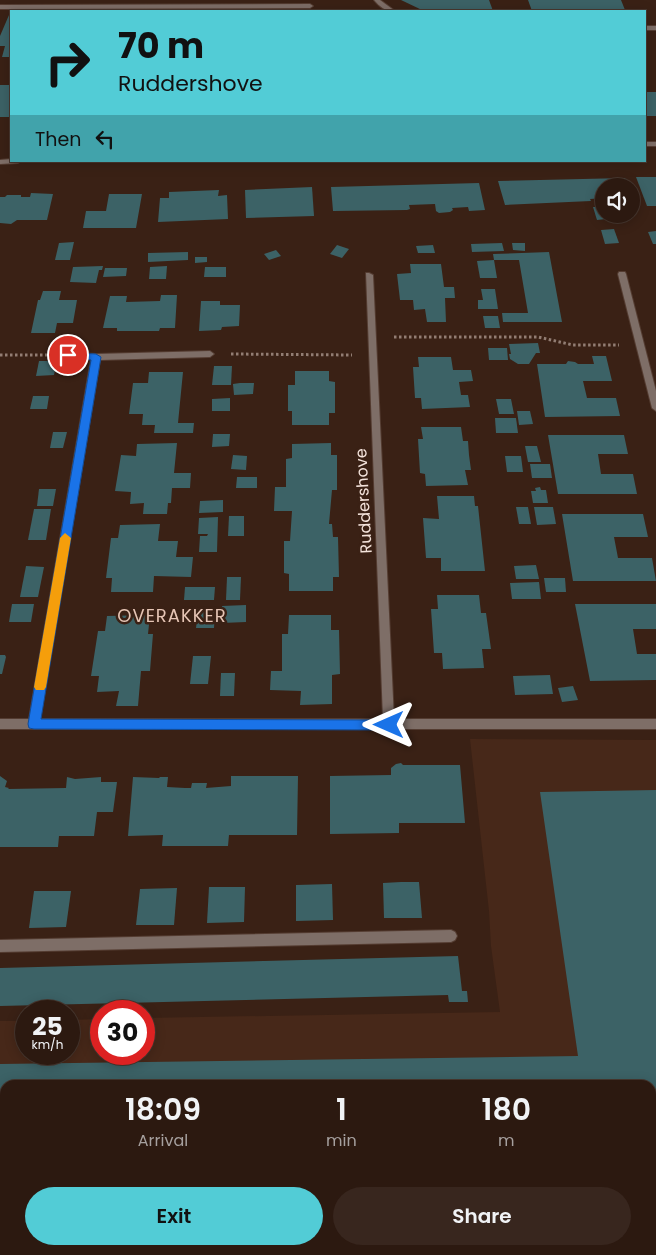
<!DOCTYPE html>
<style>
:root{--surface:#2c1910;--page:#38261e;--text:#f1f3f6;--muted:#a6a09f;--line:#483830;--accent:#52ccd6}
body{margin:0;font-family:Poppins,sans-serif;background:var(--page);color:var(--text);height:100vh;display:flex;flex-direction:column;font-size:19px;white-space:nowrap}
*{box-sizing:border-box;margin:0}
p{font-size:16px;color:var(--muted)}
.icon{flex:none;width:28px;height:28px;fill:none;stroke:currentColor;stroke-width:2;stroke-linecap:round;stroke-linejoin:round}
.map{position:relative;flex:1;overflow:hidden}
.side{position:absolute;left:0px;top:1080px;width:656px;height:175px;display:flex;flex-direction:column;background:var(--surface);border-radius:15px 15px 0 0;box-shadow:0 2px 12px #0003,0 0 0 1px var(--line)}
.side>*{flex:none}
.banner{position:absolute;left:10px;top:10px;width:636px;height:152px;border-radius:0px;box-shadow:0 2px 12px #0003,0 0 0 1px var(--line);background:#52ccd6;color:#111;overflow:hidden}
.buttons{position:absolute;left:595px;top:178px;display:grid;gap:10px}
.buttons a{display:grid;place-items:center;width:45px;height:45px;border-radius:50%;background:var(--surface);box-shadow:0 2px 12px #0003,0 0 0 1px var(--line);font-size:25px}
.speed{position:absolute;left:15px;top:1000px;display:flex;gap:10px;font-size:25px;font-weight:700;text-align:center}
.speed>*{display:grid;place-content:center;width:65px;height:65px;border-radius:50%;background:var(--surface);box-shadow:0 2px 12px #0003,0 0 0 1px var(--line);line-height:1}
.speed small{font-size:12px;font-weight:400}
.speed .limit{border:8px solid #d22;background:#fff;color:#111}
.pin{position:absolute;display:grid;place-items:center;width:42px;height:42px;color:#fff;margin:-21px;border:2px solid #fff;border-radius:50%;box-shadow:0 1px 5px #0007}
.me{position:absolute;width:55px;margin:-28px;rotate:270deg;stroke-linejoin:round;filter:drop-shadow(0 0 4px #0008)}
.turn{display:flex;align-items:center;gap:18px;height:105px;padding:0 25px;font-size:22px}
.turn .icon{width:65px;height:65px;stroke-width:2.5}
.turn b{display:block;font-size:35px;line-height:42px}
.then{display:flex;align-items:center;height:48px;padding:0 25px;background:#0003;gap:10px;font-size:19px}
.eta{display:flex;justify-content:space-evenly;align-items:center;height:85px;text-align:center}
.eta b{font-size:30px;font-weight:600;line-height:35px}
.button{display:flex;gap:10px;margin-top:auto;padding:10px 25px}
.button a{flex:1;height:58px;border-radius:30px;background:var(--accent);color:#111;font-size:20px;font-weight:600;line-height:58px;text-align:center}
.button a+a{background:var(--page);color:var(--text)}
.map>svg:first-child{display:block}
.built{fill:#472819;fill-rule:evenodd}
.building{fill:#3c6266;fill-rule:evenodd}
.lines{fill:none;stroke-linecap:round;stroke-linejoin:round}
.service-casing{stroke:#543c31;stroke-width:2}
.minor-casing{stroke:#543c31;stroke-width:2}
.path{stroke:#927d73;stroke-width:3;stroke-dasharray:2.5 2.5;stroke-linecap:butt}
.service{fill:#7e6e67;fill-rule:evenodd}
.minor{fill:#7e6e67;fill-rule:evenodd}
.route{fill:#1a73e8;stroke:#114b97}
.slow{fill:#f59e0b}
.labels{text-anchor:middle;stroke-width:5;stroke-linejoin:round;paint-order:stroke}
.street-label{font-size:16px;fill:#f4e3db;stroke:#3a2115}
.neighbourhood-label{font-size:18px;letter-spacing:1px;fill:#e6c5b5;stroke:#3a2115}
</style>
<div class="map">
<svg width="656" height="1255" viewBox="0 0 656 1255">
<rect width="100%" height="100%" fill="#3a2115"/>
<!-- built -->
<path class="built" d="M470,739L656,740V1255H0V1021H26V1054H69V1020L101,1019V1054H144V1018L500,1012L491,946L489,911ZM5,1085H651V1250H5Z"/>
<!-- building -->
<g class="building">
<polygon points="401,0 489,0 493,11 424,11"/>
<polygon points="528,0 621,0 625,10 532,11"/>
<polygon points="9,15 11,15 11,57 2,57 5,46 0,46 0,36"/>
<rect x="0" y="85" width="11" height="32"/>
<rect x="645" y="92" width="11" height="24"/>
<polygon points="636,177 656,177 656,206 647,206"/>
<polygon points="625,178 628,186 604,186 604,198 590,199 591,201 505,205 498,181"/>
<polygon points="479,183 485,210 469,211 468,207 452,208 453,210 450,212 439,213 436,211 435,204 409,205 410,209 407,210 333,211 331,187"/>
<polygon points="312,187 314,216 246,218 245,190"/>
<polygon points="219,190 218,196 227,195 228,219 158,222 160,198 169,198 169,192"/>
<polygon points="31,193 53,194 47,220 17,220 11,224 0,223 0,197 5,197 7,195 21,195 21,197 30,197"/>
<polygon points="109,194 142,194 136,228 83,228 86,211 106,211"/>
<polygon points="593,207 602,207 606,219 597,220"/>
<polygon points="614,229 619,243 605,244 601,230"/>
<polygon points="656,231 656,244 653,244 648,232"/>
<polygon points="74,242 70,260 55,260 59,243"/>
<polygon points="502,243 504,251 472,252 471,244"/>
<polygon points="512,243 525,243 525,251 513,250"/>
<polygon points="337,245 349,249 342,258 330,254"/>
<polygon points="433,245 435,253 418,253 416,246"/>
<polygon points="276,250 281,256 269,260 264,254"/>
<polygon points="188,252 188,260 148,262 148,253"/>
<polygon points="549,252 562,322 503,322 502,313 528,313 519,260 494,260 493,254"/>
<polygon points="195,257 207,257 207,262 195,263"/>
<polygon points="494,260 497,278 480,278 477,261"/>
<polygon points="410,264 441,264 444,287 454,287 455,298 445,298 446,322 427,322 425,309 414,310 413,300 400,300 397,274 411,273"/>
<polygon points="103,266 102,270 99,270 96,283 70,282 73,267"/>
<polygon points="167,266 166,279 149,279 150,267"/>
<polygon points="205,267 226,267 226,277 204,277"/>
<polygon points="105,268 127,268 126,276 103,277"/>
<polygon points="481,289 495,289 498,309 478,309 478,300 483,300"/>
<polygon points="43,291 61,291 59,300 77,300 73,323 57,323 55,333 31,333 38,300 40,300"/>
<polygon points="161,295 177,295 175,328 160,328 159,331 117,331 117,328 103,328 110,296 127,296 126,302 160,301"/>
<polygon points="201,301 220,301 220,305 240,305 239,326 222,327 221,330 199,331"/>
<polygon points="483,316 498,316 500,328 485,328"/>
<polygon points="538,343 540,353 536,353 529,364 518,364 510,359 509,354 511,354 509,344"/>
<polygon points="488,348 507,348 508,360 489,360"/>
<polygon points="592,356 606,356 612,381 583,381 587,398 616,398 620,416 545,417 537,364 566,364 568,361 575,362 578,364 594,364"/>
<polygon points="418,357 451,357 453,370 471,370 473,381 459,382 461,395 468,395 470,407 422,409 421,398 415,398 413,367 419,367"/>
<polygon points="39,361 57,361 54,375 36,376"/>
<polygon points="214,366 232,366 231,385 212,385"/>
<polygon points="295,371 329,371 329,381 335,382 335,413 329,413 329,425 292,425 292,411 288,411 288,385 295,385"/>
<polygon points="149,372 183,372 178,423 194,423 193,433 154,433 155,425 142,425 143,414 129,414 133,383 148,383"/>
<polygon points="240,383 254,383 253,394 234,395 233,384"/>
<polygon points="33,396 49,396 47,409 30,409"/>
<polygon points="230,398 230,411 212,411 212,399"/>
<polygon points="496,399 511,399 514,414 499,414"/>
<polygon points="517,411 530,411 533,424 519,425"/>
<polygon points="495,418 516,418 518,433 496,433"/>
<polygon points="421,427 461,427 463,441 468,441 469,455 471,470 465,470 468,485 426,486 425,474 420,473 418,439 423,439"/>
<polygon points="53,432 67,432 63,448 50,448"/>
<polygon points="213,434 230,434 229,446 212,447"/>
<polygon points="548,435 624,435 628,454 598,454 601,474 633,474 637,494 558,494"/>
<polygon points="177,443 174,473 191,473 190,488 172,488 171,503 168,503 167,514 143,514 144,503 130,504 131,492 115,491 121,455 136,456 137,444"/>
<polygon points="331,443 331,455 337,455 337,490 332,490 329,524 332,524 333,537 338,537 339,577 333,577 333,591 289,591 289,574 284,573 284,541 290,541 292,511 274,511 275,487 286,487 286,459 292,458 292,444"/>
<polygon points="525,446 537,446 541,462 528,462"/>
<polygon points="233,455 247,456 246,470 231,469"/>
<polygon points="505,456 521,456 523,472 507,472"/>
<polygon points="530,464 550,464 552,478 532,478"/>
<polygon points="237,477 257,477 257,488 236,488"/>
<polygon points="540,487 541,490 546,490 548,503 533,503 531,491 536,491 535,488"/>
<polygon points="39,489 56,489 53,506 37,506"/>
<polygon points="437,496 474,496 475,506 478,506 485,571 441,571 441,558 426,558 423,518 439,519"/>
<polygon points="223,500 223,512 199,513 200,501"/>
<polygon points="516,507 528,507 531,524 519,524"/>
<polygon points="534,507 553,507 556,524 537,525"/>
<polygon points="34,509 51,509 46,540 28,540"/>
<polygon points="562,514 643,514 648,537 614,537 618,558 652,558 656,581 573,581"/>
<polygon points="229,516 244,516 244,536 228,536"/>
<polygon points="218,517 217,552 199,552 200,536 207,536 208,534 198,534 199,518"/>
<polygon points="160,524 158,541 178,541 176,557 193,557 191,577 154,576 153,592 111,592 112,578 106,578 111,538 118,538 120,525"/>
<polygon points="536,565 539,579 516,579 514,566"/>
<polygon points="26,566 44,567 38,597 20,597"/>
<polygon points="227,577 241,577 240,600 226,600"/>
<polygon points="544,578 565,578 566,592 546,592"/>
<polygon points="539,582 541,599 512,599 510,583"/>
<polygon points="185,587 215,587 214,600 184,600"/>
<polygon points="437,595 479,595 481,613 486,613 491,649 482,649 484,668 443,669 442,653 434,653 431,609 438,609"/>
<polygon points="12,604 34,604 31,622 9,622"/>
<polygon points="575,604 656,604 656,629 633,629 637,654 656,654 656,680 590,681"/>
<polygon points="246,605 246,622 222,623 222,606"/>
<polygon points="198,610 215,610 214,628 196,628"/>
<polygon points="150,615 148,634 153,634 150,671 141,671 138,706 116,706 119,691 97,692 99,676 91,676 98,631 105,631 107,616"/>
<polygon points="289,615 331,615 331,630 339,630 340,674 332,675 332,704 300,705 301,691 270,690 271,671 282,671 282,634 288,634"/>
<polygon points="0,655 5,655 6,657 2,674 0,674"/>
<polygon points="193,656 211,656 208,684 190,684"/>
<polygon points="221,673 235,673 234,696 220,696"/>
<polygon points="550,675 553,694 515,695 513,676"/>
<polygon points="573,686 578,700 562,702 558,688"/>
<polygon points="401,763 403,765 460,765 465,823 399,823 399,833 330,834 330,776 391,775 391,768 396,764"/>
<polygon points="0,776 7,781 5,787 9,788 8,789 66,788 67,777 75,779 101,777 101,782 117,782 113,812 97,812 94,836 59,836 58,847 0,847"/>
<polygon points="231,776 298,776 297,835 229,835 228,846 162,846 163,835 128,836 133,777 159,778 160,777 168,777 167,787 185,788 191,788 192,783 207,783 206,788 231,786"/>
<path d="M656,790V1255H0V1064L578,1056L540,792ZM5,1085H651V1250H5Z"/>
<polygon points="401,882 419,882 422,918 384,918 383,883"/>
<polygon points="332,884 333,920 296,921 296,885"/>
<polygon points="209,887 245,887 244,922 207,923"/>
<polygon points="177,888 174,925 136,925 140,889"/>
<polygon points="34,891 71,891 66,927 29,928"/>
<polygon points="458,956 462,991 467,991 468,1002 449,1002 448,995 0,1006 0,968"/>
</g>
<g class="lines">
<defs>
<g id="service">
<path d="M374,0H380L395,11C386,12 380,7 374,0Z"/>
<rect x="645" y="26" width="11" height="4"/>
<polygon points="451,930 455,932 457,936 455,940 451,942 0,952 0,940"/>
</g>
<g id="minor">
<polygon points="0,5 310,4 313,6 310,8 0,9"/>
<rect x="645" y="142" width="11" height="4"/>
<polygon points="11,159 11,161 21,161 18,163 0,164 0,160"/>
<polygon points="619,272 625,272 626,274 656,391 656,411 652,408 618,274"/>
<polygon points="366,273 369,273 373,275 394,719 656,719 656,729 0,729 0,719 29,719 91,359 65,357 64,355 68,352 96,354 210,351 214,354 210,357 100,360 40,719 383,719"/>
</g>
</defs>
<!-- service casing -->
<use href="#service" class="service-casing"/>
<!-- minor casing -->
<use href="#minor" class="minor-casing"/>
<!-- path -->
<g class="path">
<polyline points="394,337 538,337 573,345 619,345"/>
<polyline points="231,354 352,355"/>
<polyline points="0,355 47,355"/>
</g>
<!-- service -->
<use href="#service" class="service"/>
<!-- minor -->
<use href="#minor" class="minor"/>
</g>
<!-- route -->
<polygon class="route" points="65,352 96,354 101,357 41,719 389,720 393,721 395,725 393,729 389,730 34,729 29,728 28,724 91,360 68,358 63,355"/>
<!-- slow -->
<polygon class="slow" points="65,533 71,538 46,687 44,690 36,690 34,687 60,538"/>
<g class="labels">
<!-- street labels -->
<g class="street-label">
<text transform="translate(363 501) rotate(-93)" y="6">Ruddershove</text>
</g>
<!-- neighbourhood labels -->
<g class="neighbourhood-label">
<text x="172" y="622">OVERAKKER</text>
</g>
</g>
</svg>
<div class="buttons">
<a><svg class="icon" aria-label="sound" viewBox="0 0 24 24"><path d="M4 9h4l5-4v14l-5-4H4zM17 9q2 3 0 6"/></svg></a>
</div>
<div class="speed"><div>25<small>km/h</small></div><div class="limit">30</div></div>
<div class="pin" style="left:68px;top:355px;background:#d93025"><svg class="icon" aria-label="arrive" viewBox="0 0 24 24"><path d="M6 21V4h12l-3 4 3 4H6"/></svg></div>
<svg class="me" style="left:389px;top:725px" viewBox="-20 -20 40 40"><path d="M0-17L14 15 0 8-14 15z" fill="#1a73e8" stroke="#fff" stroke-width="4"/></svg>
<div class="banner">
<div class="turn"><svg class="icon" aria-label="right" viewBox="0 0 24 24"><path d="M7 20v-9h11M14 6l5 5-5 5"/></svg><div><b>70 m</b>Ruddershove</div></div>
<div class="then">Then<svg class="icon" aria-label="left" viewBox="0 0 24 24"><path d="M17 20v-9H6M10 6l-5 5 5 5"/></svg></div>
</div>
<section class="side">
<div class="eta">
<div><b>18:09</b><p>Arrival</p></div>
<div><b>1</b><p>min</p></div>
<div><b>180</b><p>m</p></div>
</div>
<div class="button"><a>Exit</a><a>Share</a></div>
</section>
</div>
